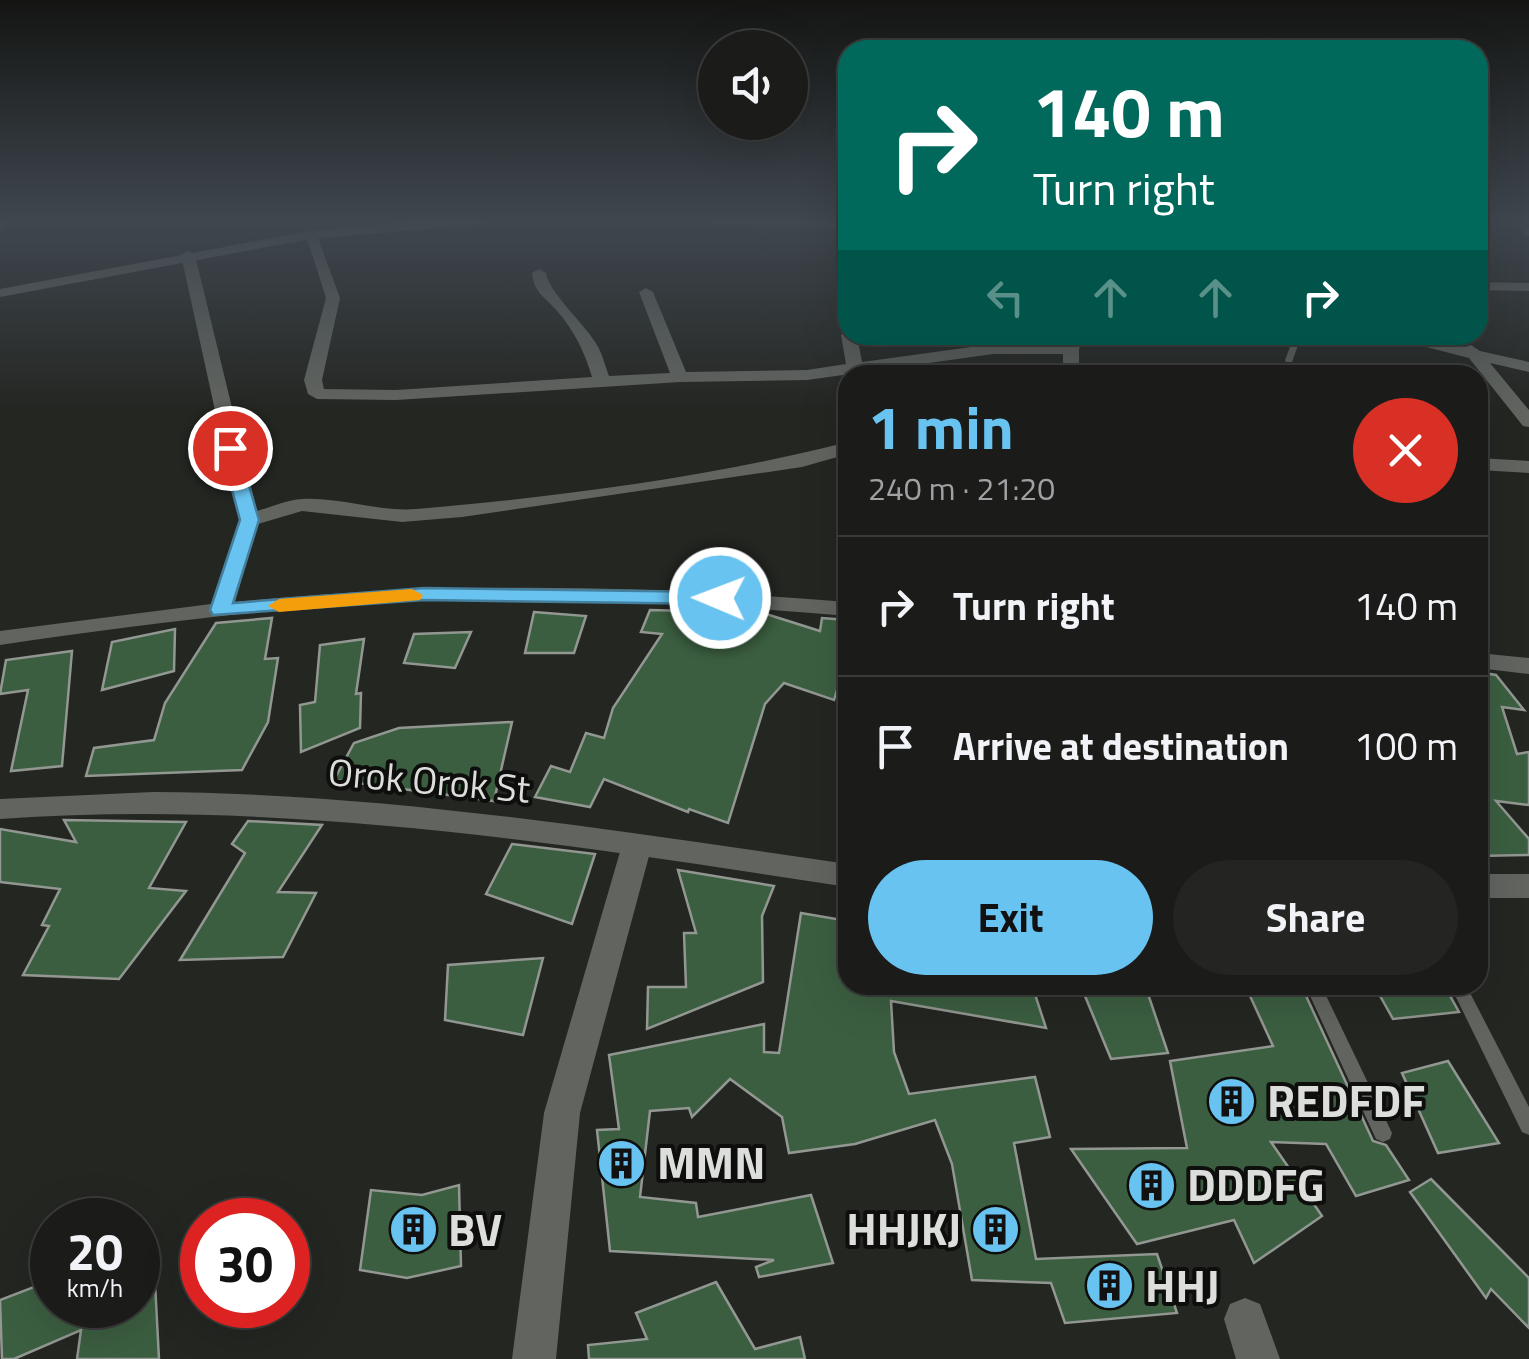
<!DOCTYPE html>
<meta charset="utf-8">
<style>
:root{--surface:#1b1c1a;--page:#242523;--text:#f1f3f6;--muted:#a0a1a2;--line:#393a39;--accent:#69c3f1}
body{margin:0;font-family:"Titillium Web",sans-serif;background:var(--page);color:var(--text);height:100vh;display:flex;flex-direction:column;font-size:38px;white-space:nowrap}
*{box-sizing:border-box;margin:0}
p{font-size:32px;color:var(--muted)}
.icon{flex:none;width:55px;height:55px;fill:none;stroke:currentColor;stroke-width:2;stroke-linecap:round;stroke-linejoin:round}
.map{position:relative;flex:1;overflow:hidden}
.details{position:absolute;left:838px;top:365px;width:650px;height:630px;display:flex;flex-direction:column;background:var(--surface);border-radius:30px;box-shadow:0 10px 40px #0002,0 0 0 2px var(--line)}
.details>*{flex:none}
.hud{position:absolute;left:838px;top:40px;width:650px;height:305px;border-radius:30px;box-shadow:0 10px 40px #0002,0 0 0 2px var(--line);background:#00695c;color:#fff;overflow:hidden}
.buttons{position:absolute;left:698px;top:30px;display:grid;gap:20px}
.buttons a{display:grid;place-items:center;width:110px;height:110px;border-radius:50%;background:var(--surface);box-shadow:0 10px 40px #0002,0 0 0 2px var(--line);font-size:50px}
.speed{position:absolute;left:30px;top:1198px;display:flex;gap:20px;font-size:50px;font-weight:700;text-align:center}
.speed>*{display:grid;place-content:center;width:130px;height:130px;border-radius:50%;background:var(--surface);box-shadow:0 10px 40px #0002,0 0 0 2px var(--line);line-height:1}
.speed small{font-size:25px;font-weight:400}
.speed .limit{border:15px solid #d22;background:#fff;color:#111}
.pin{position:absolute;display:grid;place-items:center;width:85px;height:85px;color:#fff;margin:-42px;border:5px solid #fff;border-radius:50%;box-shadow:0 2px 10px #0007}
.me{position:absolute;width:110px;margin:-55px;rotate:271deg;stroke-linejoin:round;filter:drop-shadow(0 0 8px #0008)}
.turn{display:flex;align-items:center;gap:35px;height:210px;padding:0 30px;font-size:45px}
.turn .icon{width:130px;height:130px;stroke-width:2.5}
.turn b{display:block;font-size:70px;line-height:85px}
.lanes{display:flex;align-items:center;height:95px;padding:0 30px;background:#0003;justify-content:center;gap:50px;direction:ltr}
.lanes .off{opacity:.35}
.round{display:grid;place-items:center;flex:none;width:105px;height:105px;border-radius:52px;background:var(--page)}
.headline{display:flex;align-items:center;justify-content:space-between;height:170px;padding:0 30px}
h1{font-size:60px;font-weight:700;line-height:75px;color:var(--accent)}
.primary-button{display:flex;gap:20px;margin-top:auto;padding:20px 30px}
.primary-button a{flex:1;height:115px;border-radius:60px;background:var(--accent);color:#111;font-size:40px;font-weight:700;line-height:115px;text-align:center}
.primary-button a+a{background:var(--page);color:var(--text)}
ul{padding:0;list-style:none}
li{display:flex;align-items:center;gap:30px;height:140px;padding:0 30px;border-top:2px solid var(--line)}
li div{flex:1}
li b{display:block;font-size:38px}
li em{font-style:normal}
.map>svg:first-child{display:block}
.building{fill:#3b5e40;stroke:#929792;stroke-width:2.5}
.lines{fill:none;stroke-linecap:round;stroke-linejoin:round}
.service{fill:#61645f;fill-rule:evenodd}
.minor{fill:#61645f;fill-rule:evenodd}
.tertiary{fill:#61645f;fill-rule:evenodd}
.secondary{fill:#61645f;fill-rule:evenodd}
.route{fill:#69c3f1;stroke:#447f9d;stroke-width:2.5}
.slow{fill:#f59e0b}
.labels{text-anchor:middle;stroke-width:8;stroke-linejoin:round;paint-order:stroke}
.street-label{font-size:38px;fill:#dcdedb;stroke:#0e0e0d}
.near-poi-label{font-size:45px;font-weight:bold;fill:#dcdedb;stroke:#0e0e0d;text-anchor:start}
</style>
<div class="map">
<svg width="1529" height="1359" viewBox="0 0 1529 1359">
<rect width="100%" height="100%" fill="#242622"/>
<!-- building -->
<g class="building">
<polygon points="650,610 763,613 820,631 822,618 848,620 848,654 834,700 784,683 765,704 728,823 689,809 688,812 604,779 590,807 535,797 551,766 570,772 586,733 604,738 613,708 662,634 641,632"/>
<polygon points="534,612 586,616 574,653 525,653"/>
<polygon points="272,618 265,659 278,658 268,722 242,770 86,776 94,748 154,740 165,703 216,623"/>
<polygon points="175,629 174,671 102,690 112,642"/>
<polygon points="471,632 455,668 404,663 414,634"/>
<polygon points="364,639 356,694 361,693 360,728 301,752 300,705 315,702 320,645"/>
<polygon points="72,651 62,766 11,771 28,690 0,694 6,660"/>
<polygon points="1478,672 1496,675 1524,710 1502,707 1517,754 1529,752 1529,805 1496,801 1529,839 1529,855 1478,856"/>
<polygon points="512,722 494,801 334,780 354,743 399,728"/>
<polygon points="64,820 186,822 149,888 186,891 119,979 23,975 49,926 42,925 60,889 0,882 0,829 76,842"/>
<polygon points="248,821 322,825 278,892 316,893 283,957 180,960 245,853 232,844"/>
<polygon points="512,844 595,854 572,924 486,894"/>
<polygon points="678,870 774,886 762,916 763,982 647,1029 648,987 686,987 684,933 696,933"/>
<polygon points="801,913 848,921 848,987 1032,985 1046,1028 891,1001 894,1052 909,1094 1035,1077 1050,1137 1014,1143 1036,1259 1157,1254 1177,1313 1065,1323 1051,1283 972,1280 952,1164 935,1120 855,1144 789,1153 782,1117 730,1079 692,1117 689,1108 650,1111 640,1197 696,1203 698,1217 811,1195 833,1263 759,1277 756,1267 774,1260 610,1251 597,1130 619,1129 609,1055 764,1024 764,1052 779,1053"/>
<polygon points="543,958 523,1035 445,1020 448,965"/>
<polygon points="1245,985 1301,985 1373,1141 1386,1145 1409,1180 1356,1196 1326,1144 1271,1142 1322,1216 1254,1263 1234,1220 1137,1244 1071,1149 1187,1148 1170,1061 1273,1046"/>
<polygon points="1374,985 1444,985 1459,1012 1393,1019"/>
<polygon points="1147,991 1168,1053 1111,1059 1085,996"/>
<polygon points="1448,1061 1499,1143 1438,1153 1402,1073"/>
<polygon points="1431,1179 1529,1278 1529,1328 1491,1289 1486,1298 1410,1192"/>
<polygon points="459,1185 461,1266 407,1278 360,1270 371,1190 422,1195"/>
<polygon points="154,1263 159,1359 77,1359 81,1330 14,1359 2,1359 0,1300 52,1280 52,1305 138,1305 138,1264"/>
<polygon points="716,1282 755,1349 800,1337 805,1359 589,1359 588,1345 647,1339 636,1313"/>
</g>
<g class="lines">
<!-- service -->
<g class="service">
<polygon points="1040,335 1048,335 1057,349 1056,351 1050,351"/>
<polygon points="1299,335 1309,335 1300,340 1292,362 1286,362 1285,360 1293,339"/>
<polygon points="1305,985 1321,985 1392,1133 1390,1139 1383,1142 1376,1139"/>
<polygon points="1450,985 1466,985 1529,1107 1529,1135 1522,1132"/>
</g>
<!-- minor -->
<g class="minor">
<polygon points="1529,228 1529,236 1523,235 1523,229"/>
<path d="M305,232L317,235L340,298L322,380L324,389L396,390L592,377C585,353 575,332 558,312C546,297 534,294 532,273L539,269L546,273C549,293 585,324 597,345C603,355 605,366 609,376L670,373L639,292L646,288L653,292L686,372L807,370L846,364L841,335L848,331V335H857L862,362L993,344H1065L1068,335H1084L1079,349V375H1063V354H993L807,380L680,382L396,400L317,399L308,394L304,380L326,298Z"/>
<path d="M188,251L195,255L257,511C271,507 287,500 302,499C340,497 378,512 416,509C557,497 711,477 848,442V454L802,467L462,517L402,522L302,511L258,524L235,602C442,581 640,585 848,602V616C724,606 600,596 476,599C317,602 157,622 0,645V631L211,604L239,520L181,255Z"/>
<polygon points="1478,282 1529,283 1529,291 1478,290"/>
<polygon points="1380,335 1409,335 1465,347 1471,345 1480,351 1529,362 1529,372 1490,363 1529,410 1529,427 1523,426 1469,358"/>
<polygon points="1478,458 1529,461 1529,473 1478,470"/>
<polygon points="1478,653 1529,658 1529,674 1478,668"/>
<polygon points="637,834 647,837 652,845 580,1113 556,1359 512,1359 544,1113 622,845 627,837"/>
<polygon points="1245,1298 1260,1304 1280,1359 1236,1359 1224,1319 1230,1304"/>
</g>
<!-- tertiary -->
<g class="tertiary">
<polygon points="437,220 490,220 484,224 310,239 0,297 0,289 310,231"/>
<polygon points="705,220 848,220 848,227 711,224"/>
</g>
<!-- secondary -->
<g class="secondary">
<polygon points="0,220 9,220 0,231"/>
<path d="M153,792C386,793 617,831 848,864V887C566,844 286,799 0,819V799Z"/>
<rect x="1478" y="874" width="51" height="24"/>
</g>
</g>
<!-- sky -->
<linearGradient id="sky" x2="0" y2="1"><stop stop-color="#141513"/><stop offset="0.54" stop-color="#3f474f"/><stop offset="1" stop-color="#3f474f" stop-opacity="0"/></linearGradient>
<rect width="1529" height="410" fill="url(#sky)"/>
<!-- route -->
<polygon class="route" points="230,443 238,448 259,520 233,603 424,588 720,592 730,598 720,604 424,600 213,615 210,610 240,520 221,448"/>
<!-- slow -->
<polygon class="slow" points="412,589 423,595 420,600 279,612 268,606 279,599"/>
<!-- icons -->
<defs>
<symbol id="building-disc" viewBox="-11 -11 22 22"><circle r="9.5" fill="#69c3f1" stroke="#0e0e0d"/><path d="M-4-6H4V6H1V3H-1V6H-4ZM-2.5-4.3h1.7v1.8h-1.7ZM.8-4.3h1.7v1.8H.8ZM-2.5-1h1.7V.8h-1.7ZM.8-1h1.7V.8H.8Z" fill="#111"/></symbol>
</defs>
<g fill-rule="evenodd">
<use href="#building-disc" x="1204" y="1074" width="55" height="55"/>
<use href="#building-disc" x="594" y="1136" width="55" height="55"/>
<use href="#building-disc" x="1124" y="1158" width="55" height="55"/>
<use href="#building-disc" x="968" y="1202" width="55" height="55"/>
<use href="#building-disc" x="386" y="1202" width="55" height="55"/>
<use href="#building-disc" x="1082" y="1258" width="55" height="55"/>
</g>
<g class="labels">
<!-- street labels -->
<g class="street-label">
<text transform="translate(429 781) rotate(5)" y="13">Orok Orok St</text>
</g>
<!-- near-poi labels -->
<g class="near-poi-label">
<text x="1267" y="1117">REDFDF</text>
<text x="657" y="1179">MMN</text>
<text x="1187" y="1201">DDDFG</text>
<text x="961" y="1245" text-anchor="end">HHJKJ</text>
<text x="448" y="1246">BV</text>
<text x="1145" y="1302">HHJ</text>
</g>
</g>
</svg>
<div class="buttons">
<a><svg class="icon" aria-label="sound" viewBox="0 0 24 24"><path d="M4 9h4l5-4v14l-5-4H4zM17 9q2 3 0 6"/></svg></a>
</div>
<div class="speed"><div>20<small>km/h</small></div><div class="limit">30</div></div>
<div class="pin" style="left:230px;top:448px;background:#d93025"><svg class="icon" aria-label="arrive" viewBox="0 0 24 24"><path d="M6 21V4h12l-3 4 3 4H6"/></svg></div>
<svg class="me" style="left:720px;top:598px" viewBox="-20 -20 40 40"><circle r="17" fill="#69c3f1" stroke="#fff" stroke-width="3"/><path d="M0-11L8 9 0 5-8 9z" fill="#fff"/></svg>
<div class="hud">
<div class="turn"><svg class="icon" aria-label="right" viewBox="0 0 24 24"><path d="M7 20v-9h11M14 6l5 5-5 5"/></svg><div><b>140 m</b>Turn right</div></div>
<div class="lanes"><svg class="icon off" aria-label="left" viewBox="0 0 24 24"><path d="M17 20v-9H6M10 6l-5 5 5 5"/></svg><svg class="icon off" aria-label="ahead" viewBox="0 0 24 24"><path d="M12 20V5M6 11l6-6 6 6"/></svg><svg class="icon off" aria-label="ahead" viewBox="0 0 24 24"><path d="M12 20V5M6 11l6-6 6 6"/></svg><svg class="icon" aria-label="right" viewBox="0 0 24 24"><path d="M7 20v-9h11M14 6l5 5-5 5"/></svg></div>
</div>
<section class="details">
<div class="headline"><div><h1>1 min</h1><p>240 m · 21:20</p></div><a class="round" style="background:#d93025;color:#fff"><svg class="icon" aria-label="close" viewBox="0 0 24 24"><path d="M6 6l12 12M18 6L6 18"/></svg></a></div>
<ul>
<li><svg class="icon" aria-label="right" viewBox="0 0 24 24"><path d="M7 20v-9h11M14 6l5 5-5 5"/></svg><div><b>Turn right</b></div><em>140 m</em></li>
<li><svg class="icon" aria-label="arrive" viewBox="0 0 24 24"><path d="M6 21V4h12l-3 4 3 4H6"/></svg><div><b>Arrive at destination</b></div><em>100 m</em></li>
</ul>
<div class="primary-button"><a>Exit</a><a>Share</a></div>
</section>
</div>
